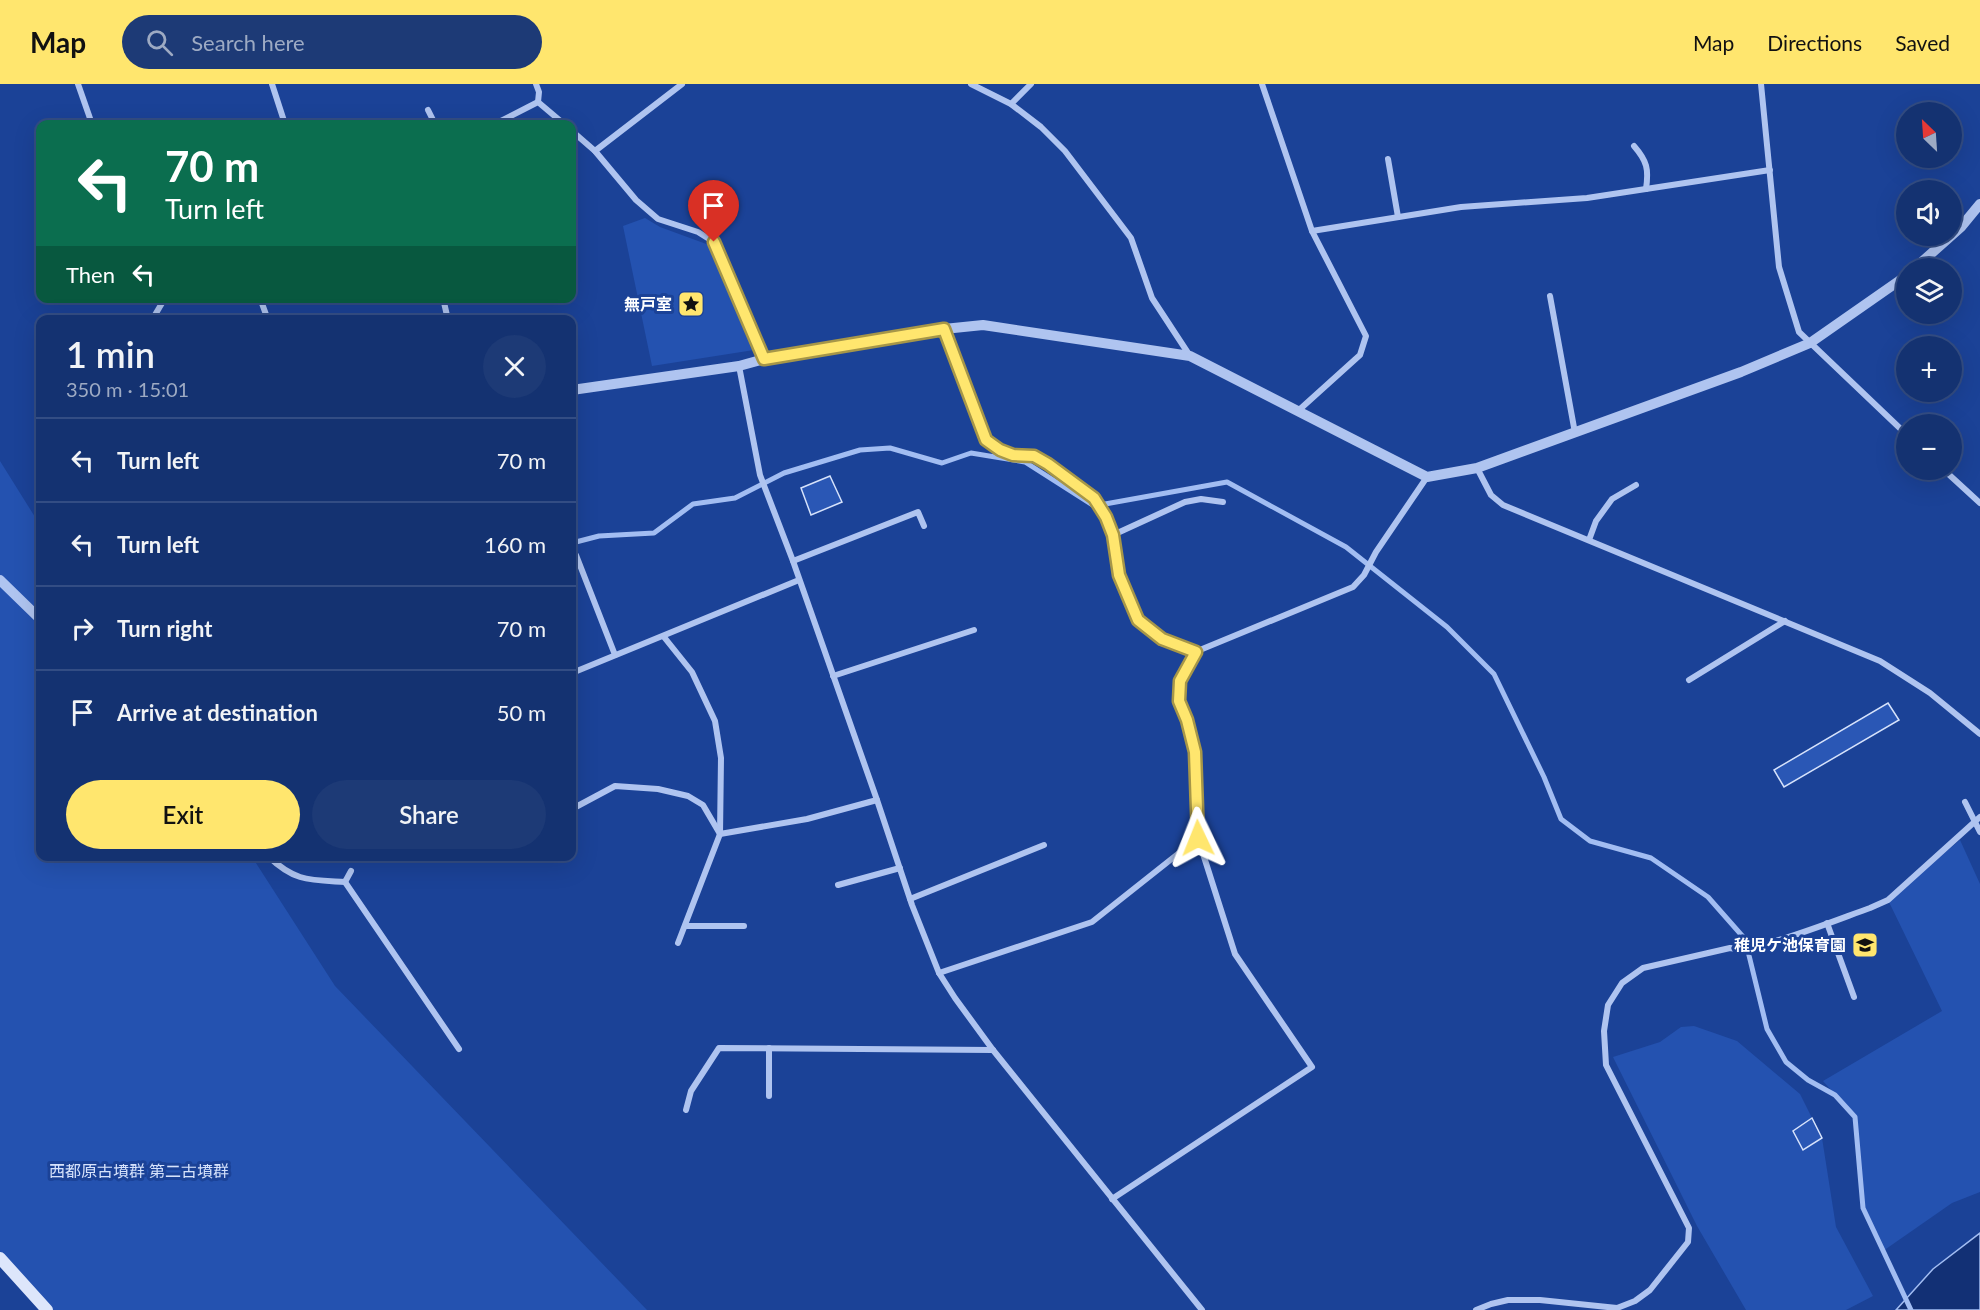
<!DOCTYPE html>
<meta charset="utf-8">
<style>
:root{--surface:#143271;--page:#1d3a76;--text:#f1f3f6;--muted:#9daac3;--line:#334d84;--accent:#ffe66e}
body{margin:0;font-family:Lato,"Noto Sans JP",sans-serif;background:var(--page);color:var(--text);height:100vh;display:flex;flex-direction:column;font-size:22px;white-space:nowrap}
*{box-sizing:border-box;margin:0}
p{font-size:20px;color:var(--muted)}
.icon{flex:none;width:33px;height:33px;fill:none;stroke:currentColor;stroke-width:2;stroke-linecap:round;stroke-linejoin:round}
.map{position:relative;flex:1;overflow:hidden}
.panel{position:absolute;left:36px;top:231px;width:540px;height:546px;display:flex;flex-direction:column;background:var(--surface);border-radius:12px;box-shadow:0 6px 24px #0002,0 0 0 2px var(--line)}
.panel>*{flex:none}
.guide{position:absolute;left:36px;top:36px;width:540px;height:183px;border-radius:12px;box-shadow:0 6px 24px #0002,0 0 0 2px var(--line);background:#0b6e4f;color:#fff;overflow:hidden}
.needle{width:39px;rotate:335deg}
.controls{position:absolute;left:1896px;top:18px;display:grid;gap:12px}
.controls a{display:grid;place-items:center;width:66px;height:66px;border-radius:50%;background:var(--surface);box-shadow:0 6px 24px #0002,0 0 0 2px var(--line);font-size:30px}
.pin{position:absolute;display:grid;place-items:center;width:51px;height:51px;color:#fff;margin:-62px -26px;border-radius:50% 50% 50% 0;rotate:-45deg;box-shadow:0 0 6px #0007}
.pin .icon{rotate:45deg}
.me{position:absolute;width:66px;margin:-33px;rotate:358deg;stroke-linejoin:round;filter:drop-shadow(0 0 4px #0008)}
.turn{display:flex;align-items:center;gap:21px;height:126px;padding:0 30px;font-size:27px}
.turn .icon{width:78px;height:78px;stroke-width:2.5}
.turn b{display:block;font-size:42px;line-height:51px}
.then{display:flex;align-items:center;height:57px;padding:0 30px;background:#0003;gap:12px;font-size:22px}
.round{display:grid;place-items:center;flex:none;width:63px;height:63px;border-radius:32px;background:var(--page)}
.headline{display:flex;align-items:center;justify-content:space-between;height:102px;padding:0 30px}
h1{font-size:36px;font-weight:600;line-height:45px}
.primary-button{display:flex;gap:12px;margin-top:auto;padding:12px 30px}
.primary-button a{flex:1;height:69px;border-radius:36px;background:var(--accent);color:#111;font-size:24px;font-weight:600;line-height:69px;text-align:center}
.primary-button a+a{background:var(--page);color:var(--text)}
ul{padding:0;list-style:none}
li{display:flex;align-items:center;gap:18px;height:84px;padding:0 30px;border-top:2px solid var(--line)}
li div{flex:1}
li b{display:block;font-size:22px}
li em{font-style:normal}
header{display:flex;align-items:center;gap:36px;box-sizing:border-box;height:84px;padding:0 30px;background:var(--accent);color:#111}
header strong{font-size:28px}
nav{display:flex;gap:33px;margin-inline-start:auto;font-size:21px}
.search{width:420px;height:54px;background:var(--page);display:flex;align-items:center;gap:15px;box-sizing:border-box;padding:0 21px;border-radius:33px;color:var(--muted);font-size:22px}
.map>svg:first-child{display:block}
.green{fill:#2452b0}
.water{fill:#123075;stroke:#a2bdf2;stroke-width:1.5}
.lines{fill:none;stroke-linecap:round;stroke-linejoin:round}
.stream{stroke:#a2bdf2;stroke-width:5}
.building{fill:#2a57b5;stroke:#d6e2fb;stroke-width:1.5}
.minor{stroke:#afc4f0;stroke-width:6}
.tertiary{stroke:#afc4f0;stroke-width:10}
.secondary{stroke:#dde6fb;stroke-width:12}
.route-casing{stroke:#a69648;stroke-width:15}
.route{stroke:#ffe66e;stroke-width:10}
.labels{text-anchor:middle;stroke-width:6;stroke-linejoin:round;paint-order:stroke}
.poi-label{font-size:16px;font-weight:bold;fill:#fff;stroke:#1b4297;text-anchor:end}
.park-label{font-size:16px;fill:#d6e2fb;stroke:#1b4297}
</style>
<header>
<strong>Map</strong>
<div class="search"><svg class="icon" aria-label="search" viewBox="0 0 24 24"><circle cx="10" cy="10" r="6"/><path d="M15 15l6 6"/></svg>Search here</div>
<nav><a>Map</a><a>Directions</a><a>Saved</a></nav>
</header>
<div class="map">
<svg width="1980" height="1226" viewBox="0 0 1980 1226">
<rect width="100%" height="100%" fill="#1b4297"/>
<!-- green -->
<g class="green">
<polygon points="645,134 660,143 709,161 754,266 652,282 623,142"/>
<polygon points="0,377 40,441 40,772 252,773 335,902 647,1226 47,1226 0,1174"/>
<polygon points="1960,756 1980,800 1980,1108 1952,1119 1883,1167 1863,1124 1855,1033 1823,997 1942,927 1888,816"/>
<polygon points="1694,942 1737,957 1800,1010 1822,1054 1836,1143 1873,1212 1846,1226 1746,1226 1697,1142 1613,973 1660,958 1681,943"/>
</g>
<!-- water -->
<polygon class="water" points="1980,1149 1980,1226 1896,1226 1933,1185"/>
<g class="lines">
<!-- stream -->
<polyline class="stream" points="572,459 599,452 654,449 693,420 735,414 784,389 860,366 890,364 942,379 971,369 1025,378 1094,422 1227,398 1346,463 1447,543 1494,590 1544,693 1561,735 1590,757 1651,774 1708,813 1745,855 1767,945 1786,978 1808,996 1835,1011 1855,1033 1863,1124 1911,1226"/>
</g>
<!-- building -->
<g class="building">
<polygon points="830,392 842,418 811,431 801,404"/>
<polygon points="1888,619 1899,636 1784,703 1774,686"/>
<polygon points="1812,1034 1822,1054 1803,1066 1793,1047"/>
</g>
<g class="lines">
<!-- minor -->
<g class="minor">
<polyline points="78,0 92,40"/>
<polyline points="272,0 285,40"/>
<polyline points="536,0 539,8 538,18"/>
<polyline points="971,0 1011,20 1041,43 1065,67 1131,154 1152,214 1190,272"/>
<polyline points="1262,0 1312,147 1366,252 1360,271 1299,326"/>
<polyline points="1761,0 1779,183 1799,248 1906,350"/>
<polyline points="1011,20 1031,0"/>
<polyline points="428,26 435,40"/>
<polyline points="495,40 538,18 564,40"/>
<polyline points="572,47 595,67 636,116 658,135 698,148 714,158 764,275"/>
<path d="M1634,62C1647,77 1649,85 1646,105"/>
<polyline points="595,67 682,0"/>
<polyline points="1388,75 1398,133"/>
<polyline points="1312,147 1461,123 1587,114 1770,86"/>
<polyline points="1550,212 1575,349"/>
<polyline points="260,214 268,236"/>
<polyline points="443,214 448,236"/>
<polyline points="152,236 165,214"/>
<polyline points="944,245 986,356 1001,366 1013,371 1033,372 1048,380 1094,414 1106,433 1113,451 1119,491 1138,536 1162,555 1195,568"/>
<polyline points="739,282 760,391 793,477 877,716 912,821 939,889 955,914 993,966 1202,1226"/>
<polyline points="1477,384 1491,411 1503,421 1880,577 1930,609 1980,650"/>
<polyline points="1944,386 1980,419"/>
<polyline points="1113,451 1185,418 1201,415 1223,418"/>
<polyline points="1589,456 1596,437 1612,415 1636,401"/>
<polyline points="576,471 615,571"/>
<polyline points="793,477 918,428 924,442"/>
<polyline points="664,553 692,588 715,637 721,674 720,750 678,859"/>
<polyline points="572,589 799,496"/>
<polyline points="833,592 974,546"/>
<polyline points="1689,596 1785,537"/>
<polyline points="1965,718 1980,748"/>
<polyline points="572,725 615,702 658,705 688,712 703,721 720,750 807,735 877,716"/>
<path d="M268,772C295,798 310,796 345,798L351,787"/>
<polyline points="345,798 459,965"/>
<polyline points="838,801 900,784"/>
<polyline points="910,815 1044,761"/>
<polyline points="1827,839 1854,913"/>
<polyline points="685,842 744,842"/>
<polyline points="939,889 1092,838 1198,754 1195,668 1187,636 1179,617 1180,597 1195,568 1353,503 1364,491 1376,468 1427,393"/>
<polyline points="769,964 769,1012"/>
<polyline points="686,1026 691,1007 719,964 993,966"/>
<polyline points="1112,1115 1312,983 1235,870 1198,754"/>
<path d="M1476,1226L1491,1220L1508,1216H1540L1617,1224L1635,1217L1650,1206L1688,1158L1689,1144L1606,981L1604,947L1608,921L1622,899L1643,884L1730,864C1756,869 1841,834 1870,824L1888,816L1980,733"/>
</g>
<!-- tertiary -->
<g class="tertiary">
<polyline points="1915,184 1961,143 1980,120"/>
<polyline points="572,306 739,282 764,275 944,245 983,241 1190,272 1427,393 1477,384 1741,288 1810,259 1906,192"/>
<polyline points="0,496 40,535"/>
</g>
<!-- secondary -->
<polyline class="secondary" points="0,1174 47,1226"/>
</g>
<g class="lines">
<defs>
<polyline id="route" points="714,158 764,275 944,245 986,356 1000,366 1013,371 1034,372 1048,380 1094,414 1106,433 1113,451 1119,491 1138,536 1162,555 1196,568 1180,597 1179,617 1187,636 1195,668 1198,754"/>
</defs>
<!-- route casing -->
<use href="#route" class="route-casing"/>
<!-- route -->
<use href="#route" class="route"/>
</g>
<!-- icons -->
<defs>
<symbol id="sight-square" viewBox="-11 -11 22 22"><rect x="-9" y="-9" width="18" height="18" rx="4" fill="#ffe66e" stroke="#1b4297"/><path d="M0-6L1.8-2.2L6-1.7L2.9 1.2L3.7 5.4L0 3.3L-3.7 5.4L-2.9 1.2L-6-1.7L-1.8-2.2Z" fill="#111"/></symbol>
<symbol id="school-square" viewBox="-11 -11 22 22"><rect x="-9" y="-9" width="18" height="18" rx="4" fill="#ffe66e" stroke="#1b4297"/><path d="M0-5L7-2L0 1L-7-2ZM-4 1L0 2.5L4 1V4Q0 6-4 4Z" fill="#111"/></symbol>
</defs>
<g fill-rule="evenodd">
<use href="#sight-square" x="676" y="205" width="30" height="30"/>
<use href="#school-square" x="1850" y="846" width="30" height="30"/>
</g>
<g class="labels">
<!-- poi labels -->
<g class="poi-label">
<text x="672" y="226">無戸室</text>
<text x="1846" y="867">稚児ケ池保育園</text>
</g>
<!-- park labels -->
<g class="park-label">
<text x="139" y="1093">西都原古墳群 第二古墳群</text>
</g>
</g>
</svg>
<div class="controls">
<a><svg class="needle" viewBox="-14 -14 28 28"><path d="M0-13l5 13h-10z" fill="#e53935"/><path d="M0 13l5-13h-10z" fill="#9daac3"/></svg></a>
<a><svg class="icon" aria-label="sound" viewBox="0 0 24 24"><path d="M4 9h4l5-4v14l-5-4H4zM17 9q2 3 0 6"/></svg></a>
<a><svg class="icon" aria-label="layers" viewBox="0 0 24 24"><path d="M12 4l9 5-9 5-9-5zM3 14l9 5 9-5"/></svg></a>
<a>+</a>
<a>−</a>
</div>
<div class="pin" style="left:714px;top:158px;background:#d93025"><svg class="icon" aria-label="arrive" viewBox="0 0 24 24"><path d="M6 21V4h12l-3 4 3 4H6"/></svg></div>
<svg class="me" style="left:1198px;top:754px" viewBox="-20 -20 40 40"><path d="M0-17L14 15 0 8-14 15z" fill="#ffe66e" stroke="#fff" stroke-width="4"/></svg>
<div class="guide">
<div class="turn"><svg class="icon" aria-label="left" viewBox="0 0 24 24"><path d="M17 20v-9H6M10 6l-5 5 5 5"/></svg><div><b>70 m</b>Turn left</div></div>
<div class="then">Then<svg class="icon" aria-label="left" viewBox="0 0 24 24"><path d="M17 20v-9H6M10 6l-5 5 5 5"/></svg></div>
</div>
<section class="panel">
<div class="headline"><div><h1>1 min</h1><p>350 m · 15:01</p></div><a class="round"><svg class="icon" aria-label="close" viewBox="0 0 24 24"><path d="M6 6l12 12M18 6L6 18"/></svg></a></div>
<ul>
<li><svg class="icon" aria-label="left" viewBox="0 0 24 24"><path d="M17 20v-9H6M10 6l-5 5 5 5"/></svg><div><b>Turn left</b></div><em>70 m</em></li>
<li><svg class="icon" aria-label="left" viewBox="0 0 24 24"><path d="M17 20v-9H6M10 6l-5 5 5 5"/></svg><div><b>Turn left</b></div><em>160 m</em></li>
<li><svg class="icon" aria-label="right" viewBox="0 0 24 24"><path d="M7 20v-9h11M14 6l5 5-5 5"/></svg><div><b>Turn right</b></div><em>70 m</em></li>
<li><svg class="icon" aria-label="arrive" viewBox="0 0 24 24"><path d="M6 21V4h12l-3 4 3 4H6"/></svg><div><b>Arrive at destination</b></div><em>50 m</em></li>
</ul>
<div class="primary-button"><a>Exit</a><a>Share</a></div>
</section>
</div>
